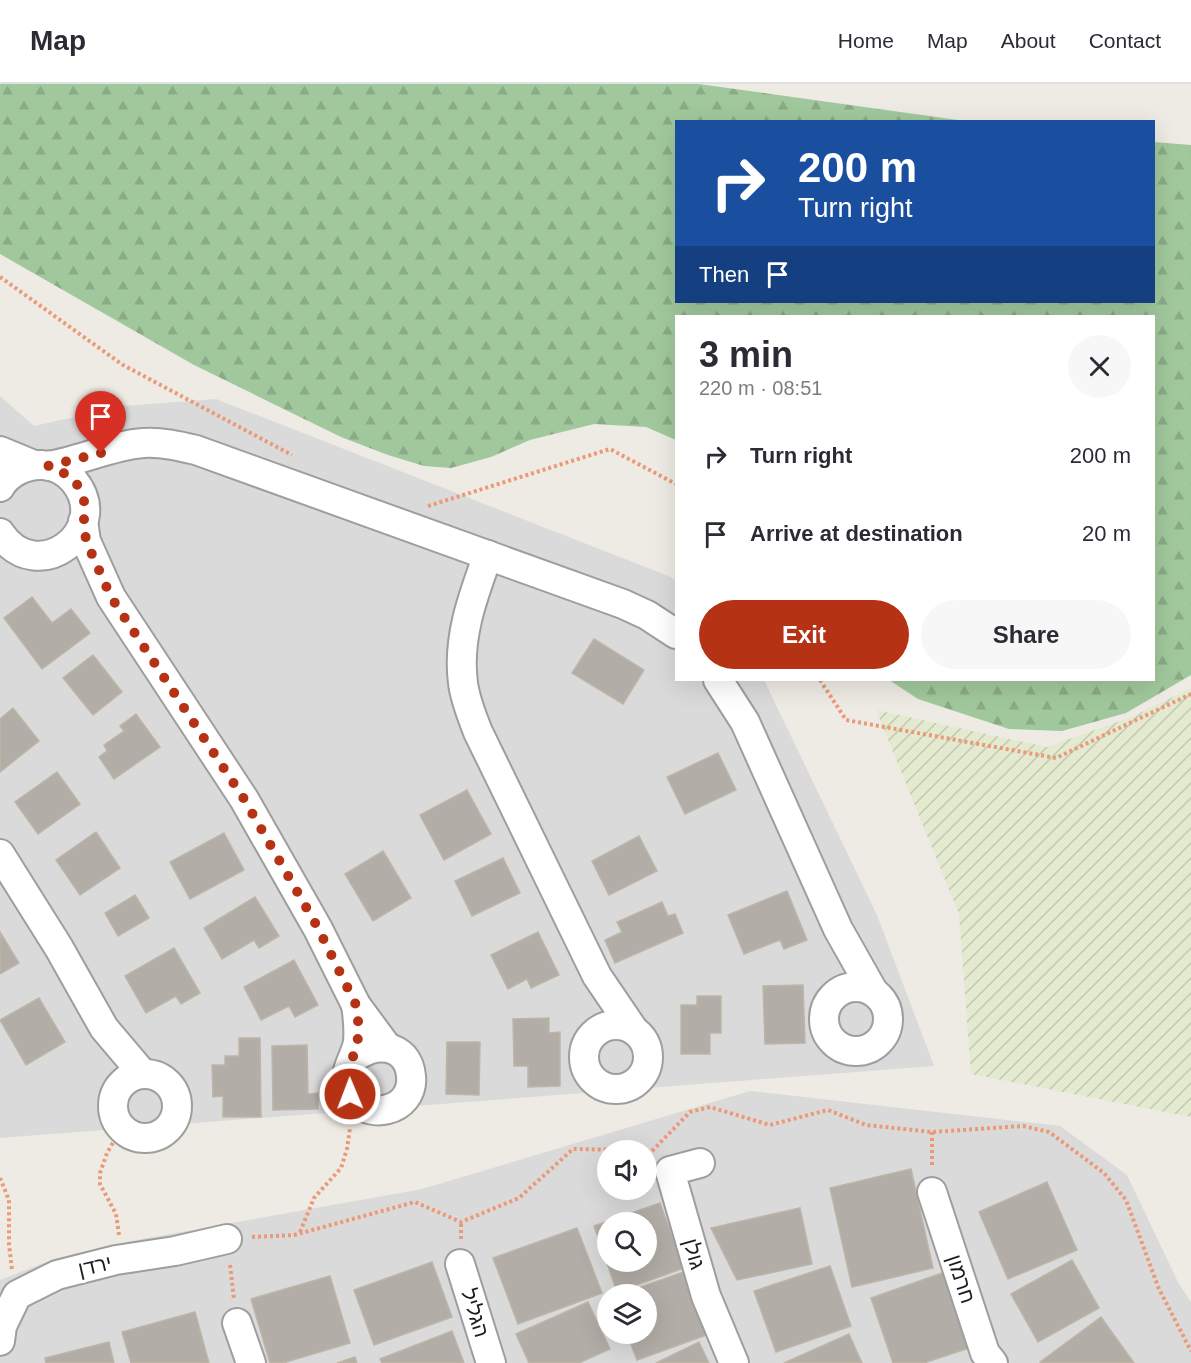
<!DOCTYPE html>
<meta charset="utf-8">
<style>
:root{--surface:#fff;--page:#f7f7f7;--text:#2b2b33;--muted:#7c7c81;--line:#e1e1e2;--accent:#b53314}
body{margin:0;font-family:Arial,"Noto Sans Hebrew",sans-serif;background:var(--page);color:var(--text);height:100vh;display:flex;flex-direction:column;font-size:22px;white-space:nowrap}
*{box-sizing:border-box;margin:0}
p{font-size:20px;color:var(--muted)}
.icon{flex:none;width:33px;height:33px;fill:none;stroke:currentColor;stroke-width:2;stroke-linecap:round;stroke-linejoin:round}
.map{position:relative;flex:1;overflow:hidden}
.side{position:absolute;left:675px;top:231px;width:480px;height:366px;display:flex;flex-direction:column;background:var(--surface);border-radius:0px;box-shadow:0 6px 24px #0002}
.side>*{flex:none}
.top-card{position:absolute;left:675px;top:36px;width:480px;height:183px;border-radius:0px;box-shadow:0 6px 24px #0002;background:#1a4fa0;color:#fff;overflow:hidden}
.tools{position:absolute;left:597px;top:1056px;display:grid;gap:12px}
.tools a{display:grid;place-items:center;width:60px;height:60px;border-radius:50%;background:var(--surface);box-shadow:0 6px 24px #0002;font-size:30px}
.pin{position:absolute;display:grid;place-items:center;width:51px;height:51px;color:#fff;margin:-62px -26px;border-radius:50% 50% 50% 0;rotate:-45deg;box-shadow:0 0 6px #0007}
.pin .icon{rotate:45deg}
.me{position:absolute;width:66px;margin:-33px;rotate:359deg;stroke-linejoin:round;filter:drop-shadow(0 0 4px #0008)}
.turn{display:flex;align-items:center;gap:21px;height:126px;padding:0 24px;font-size:27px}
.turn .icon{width:78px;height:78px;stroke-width:2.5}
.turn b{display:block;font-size:42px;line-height:51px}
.then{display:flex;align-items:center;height:57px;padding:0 24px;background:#0003;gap:12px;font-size:22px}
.round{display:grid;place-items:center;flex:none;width:63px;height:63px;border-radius:32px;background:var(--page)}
.headline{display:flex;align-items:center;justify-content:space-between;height:102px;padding:0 24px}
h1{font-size:36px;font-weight:600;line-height:45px}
.action{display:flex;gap:12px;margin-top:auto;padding:12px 24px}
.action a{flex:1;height:69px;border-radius:36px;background:var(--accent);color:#fff;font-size:24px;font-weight:600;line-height:69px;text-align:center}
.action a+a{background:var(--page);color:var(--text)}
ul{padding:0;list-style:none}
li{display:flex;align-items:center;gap:18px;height:78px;padding:0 24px}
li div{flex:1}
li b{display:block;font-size:22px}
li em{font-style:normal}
header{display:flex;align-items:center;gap:36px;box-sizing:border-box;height:84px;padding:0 30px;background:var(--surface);border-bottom:2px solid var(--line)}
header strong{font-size:28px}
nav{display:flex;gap:33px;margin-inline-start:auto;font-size:21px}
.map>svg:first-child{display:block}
.residential{fill:#dbdada;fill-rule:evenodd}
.farmland{fill:url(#farmland-furrows)}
.forest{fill:url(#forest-firs)}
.building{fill:#b2ada6;stroke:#bdb5a7;stroke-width:1.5;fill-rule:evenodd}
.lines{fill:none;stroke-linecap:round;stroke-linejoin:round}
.minor-casing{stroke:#9e9e9e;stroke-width:32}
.path{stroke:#eb9976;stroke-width:4;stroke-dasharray:3 3;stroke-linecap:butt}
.minor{stroke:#fff;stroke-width:28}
.route{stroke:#b53314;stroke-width:10;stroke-dasharray:0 18}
.labels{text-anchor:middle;stroke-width:6;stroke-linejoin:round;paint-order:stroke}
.street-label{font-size:21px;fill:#1d1d1d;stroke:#fff}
</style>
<header>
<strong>Map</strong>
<nav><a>Home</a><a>Map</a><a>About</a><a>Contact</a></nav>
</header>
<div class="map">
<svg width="1191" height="1279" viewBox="0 0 1191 1279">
<defs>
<pattern id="farmland-furrows" width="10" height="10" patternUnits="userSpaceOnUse" patternTransform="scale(1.5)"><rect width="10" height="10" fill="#e3ead0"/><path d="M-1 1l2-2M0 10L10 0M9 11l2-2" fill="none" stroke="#c2c8b2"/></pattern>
<pattern id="forest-firs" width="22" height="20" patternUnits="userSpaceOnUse" patternTransform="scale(1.5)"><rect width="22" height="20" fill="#a1c89c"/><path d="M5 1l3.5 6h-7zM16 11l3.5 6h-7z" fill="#8aab86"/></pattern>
</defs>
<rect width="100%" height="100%" fill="#edebe3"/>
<!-- residential -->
<g class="residential">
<polygon points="0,312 34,342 124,322 216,315 671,493 676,498 676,596 764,596 877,831 934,982 0,1054"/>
<path d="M750,1007L1060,1042L1127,1091L1179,1200L1191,1218V1279H0V1196L54,1175L131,1157L422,1105ZM608,1066H646V1106H608ZM608,1138H646V1178H608ZM608,1210H646V1250H608Z"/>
</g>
<!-- farmland -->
<polygon class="farmland" points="1191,604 1191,1033 971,990 959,830 876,626 1047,663 1134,632"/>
<!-- forest -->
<polygon class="forest" points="0,0 699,0 965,37 676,38 676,218 1154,218 1154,58 1191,61 1191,591 1126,629 1062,647 1009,645 918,615 889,596 1154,596 1154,232 676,232 676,356 646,343 594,340 530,356 491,373 451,384 424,382 388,371 341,353 194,281 0,170"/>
<!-- building -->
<g class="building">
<polygon points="32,513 52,539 71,525 90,549 42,585 4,534"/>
<polygon points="594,555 644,586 623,620 572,589"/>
<polygon points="93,571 122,608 93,631 63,594"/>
<polygon points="13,624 39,657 0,688 0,635"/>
<polygon points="136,630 160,663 114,695 99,673 107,667 104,661 124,647 120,642"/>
<polygon points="718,669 736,706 685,730 667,693"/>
<polygon points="57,688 80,720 38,750 15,718"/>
<polygon points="467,706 491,750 444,776 420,731"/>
<polygon points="96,748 120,784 80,811 56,776"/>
<polygon points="224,749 244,786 190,815 170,778"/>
<polygon points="639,752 657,787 609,811 592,777"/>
<polygon points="383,767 411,814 373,837 345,790"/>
<polygon points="503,774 520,809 472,832 455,797"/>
<polygon points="787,807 807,856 784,865 780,856 744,870 728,831"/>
<polygon points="135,811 149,834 118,852 105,829"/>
<polygon points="255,813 279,852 259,864 254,856 222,875 204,844"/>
<polygon points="662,818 668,832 675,830 683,849 615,879 605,856 622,848 617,838"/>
<polygon points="0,848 19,879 0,890"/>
<polygon points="538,848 559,891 531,904 527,895 508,905 491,871"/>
<polygon points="174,864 200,909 181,920 176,912 146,929 125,892"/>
<polygon points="294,876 318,921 295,933 289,922 261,936 244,903"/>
<polygon points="803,901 805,959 765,960 763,902"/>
<polygon points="697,912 721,912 721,949 710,949 710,970 681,970 681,921 697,921"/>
<polygon points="39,914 65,958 26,981 0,936"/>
<polygon points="549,934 549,949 560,948 560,1002 528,1003 528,982 514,982 513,935"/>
<polygon points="239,954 260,954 261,1033 223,1033 223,1012 213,1013 212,981 225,981 225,972 239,972"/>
<polygon points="447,958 480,958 479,1011 446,1010"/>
<polygon points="307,961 308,1010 318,1009 318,1025 273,1026 272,962"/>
<polygon points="911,1085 933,1184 852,1203 830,1104"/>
<polygon points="1047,1098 1077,1166 1008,1195 979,1128"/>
<path d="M660,1119L684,1184L617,1208L594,1142ZM608,1138H646V1178H608Z"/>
<polygon points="800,1124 812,1180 737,1196 711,1144"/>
<polygon points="577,1144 602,1209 518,1240 493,1174"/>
<polygon points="1072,1176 1099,1224 1038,1258 1011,1210"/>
<polygon points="432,1178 452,1233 374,1261 354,1206"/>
<polygon points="830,1182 851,1242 776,1268 754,1207"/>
<polygon points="689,1186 712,1249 637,1276 627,1250 646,1250 646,1210 621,1210"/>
<polygon points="945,1188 972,1263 924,1279 893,1279 871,1214"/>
<polygon points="330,1192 350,1259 283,1279 270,1279 251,1215"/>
<polygon points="588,1218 610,1265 579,1279 529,1279 516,1250"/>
<polygon points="195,1228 209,1279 131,1279 122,1248"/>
<polygon points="1101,1233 1134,1279 1041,1279 1040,1278"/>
<polygon points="452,1247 464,1279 382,1279 380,1275"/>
<polygon points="849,1250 862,1279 784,1279"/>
<polygon points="109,1258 114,1279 46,1279 45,1274"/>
<polygon points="699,1258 709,1279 656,1279"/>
<polygon points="355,1273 357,1279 337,1279"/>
</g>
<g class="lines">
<defs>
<g id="minor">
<polyline points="0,367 34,381"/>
<path d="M48,382C81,377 112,361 144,359C162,358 179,362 196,366L623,520L647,531L676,550"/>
<path d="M0,403C8,389 26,380 43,381C54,381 67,388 74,397C114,446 37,505 0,449"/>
<polyline points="83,437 86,457 111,513 244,715 318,845 356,921 387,963"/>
<path d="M488,471C473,512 457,554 463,599C465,616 472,632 478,648L597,892L633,945"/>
<polyline points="718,596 745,638 838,845 873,907"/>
<polyline points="0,770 59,864 104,944 143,990"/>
<circle cx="856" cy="935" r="32"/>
<circle cx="616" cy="973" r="32"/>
<path d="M352,976C373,956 408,959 411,992C415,1028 363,1040 349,1007C341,989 355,975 358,958C359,946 358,934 356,921"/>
<circle cx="145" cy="1022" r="32"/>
<polyline points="700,1079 670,1087 706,1212 734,1279"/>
<polyline points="932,1108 985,1269 993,1279"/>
<polyline points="460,1180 491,1279"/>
<polyline points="237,1239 251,1279"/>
<polyline points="0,1257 2,1242 17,1211 57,1191 116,1176 175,1167 227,1155"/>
</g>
</defs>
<!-- minor casing -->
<use href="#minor" class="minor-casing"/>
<!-- path -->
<g class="path">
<polyline points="0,193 123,281 292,371"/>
<polyline points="428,422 610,365 676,400"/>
<polyline points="820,596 846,636 1056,674 1191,610"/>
<polyline points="932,1048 932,1084"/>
<polyline points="646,1067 652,1067 690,1028 710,1023 770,1041 828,1026 866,1041 932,1048 1023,1042 1049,1048 1104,1089 1126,1116 1159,1205 1191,1267"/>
<polyline points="0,1094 9,1116 9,1160 12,1186"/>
<polyline points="300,1148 314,1114 341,1084 347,1065 350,1044"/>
<polyline points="119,1151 116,1130 100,1100 100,1089 107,1069 121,1045"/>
<polyline points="252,1153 294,1151 415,1118 461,1138 519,1114 573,1065 627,1066"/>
<polyline points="461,1155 461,1138"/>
<polyline points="230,1181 234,1215"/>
</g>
<!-- minor -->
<use href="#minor" class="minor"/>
</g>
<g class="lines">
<!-- route -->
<polyline class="route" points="101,369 48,382 70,392 79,403 84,417 84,437 86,457 111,513 244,715 318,844 356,921 359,945 357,961 346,993 350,1010"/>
</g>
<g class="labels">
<!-- street labels -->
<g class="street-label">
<text transform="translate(694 1170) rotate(74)" y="7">גולן</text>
<text transform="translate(95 1182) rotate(-13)" y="7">ירדן</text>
<text transform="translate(961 1195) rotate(72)" y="7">חרמון</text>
<text transform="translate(475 1229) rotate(73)" y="7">הגליל</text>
</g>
</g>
</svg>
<div class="tools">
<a><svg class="icon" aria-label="sound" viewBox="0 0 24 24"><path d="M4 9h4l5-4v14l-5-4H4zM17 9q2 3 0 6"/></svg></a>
<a><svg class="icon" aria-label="search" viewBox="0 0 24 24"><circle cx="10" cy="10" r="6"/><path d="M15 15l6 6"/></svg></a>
<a><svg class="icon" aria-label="layers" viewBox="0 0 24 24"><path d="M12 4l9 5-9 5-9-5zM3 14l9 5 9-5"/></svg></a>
</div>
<div class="pin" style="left:101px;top:369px;background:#d93025"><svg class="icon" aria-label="arrive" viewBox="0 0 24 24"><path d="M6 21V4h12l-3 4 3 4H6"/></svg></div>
<svg class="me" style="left:350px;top:1010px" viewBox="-20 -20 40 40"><circle r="17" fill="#b53314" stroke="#fff" stroke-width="3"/><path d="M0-11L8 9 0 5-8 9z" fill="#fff"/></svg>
<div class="top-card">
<div class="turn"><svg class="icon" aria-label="right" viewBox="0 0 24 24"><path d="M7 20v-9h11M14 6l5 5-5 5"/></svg><div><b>200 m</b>Turn right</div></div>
<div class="then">Then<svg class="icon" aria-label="arrive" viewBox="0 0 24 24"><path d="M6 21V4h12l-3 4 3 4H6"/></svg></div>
</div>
<section class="side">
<div class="headline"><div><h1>3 min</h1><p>220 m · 08:51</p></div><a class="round"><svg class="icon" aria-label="close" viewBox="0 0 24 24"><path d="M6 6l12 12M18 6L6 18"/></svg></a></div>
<ul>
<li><svg class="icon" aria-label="right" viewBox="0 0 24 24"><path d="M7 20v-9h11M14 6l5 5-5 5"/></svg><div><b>Turn right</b></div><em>200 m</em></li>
<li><svg class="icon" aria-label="arrive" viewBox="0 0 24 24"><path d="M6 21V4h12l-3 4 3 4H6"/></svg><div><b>Arrive at destination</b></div><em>20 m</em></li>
</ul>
<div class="action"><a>Exit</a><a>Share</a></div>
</section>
</div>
